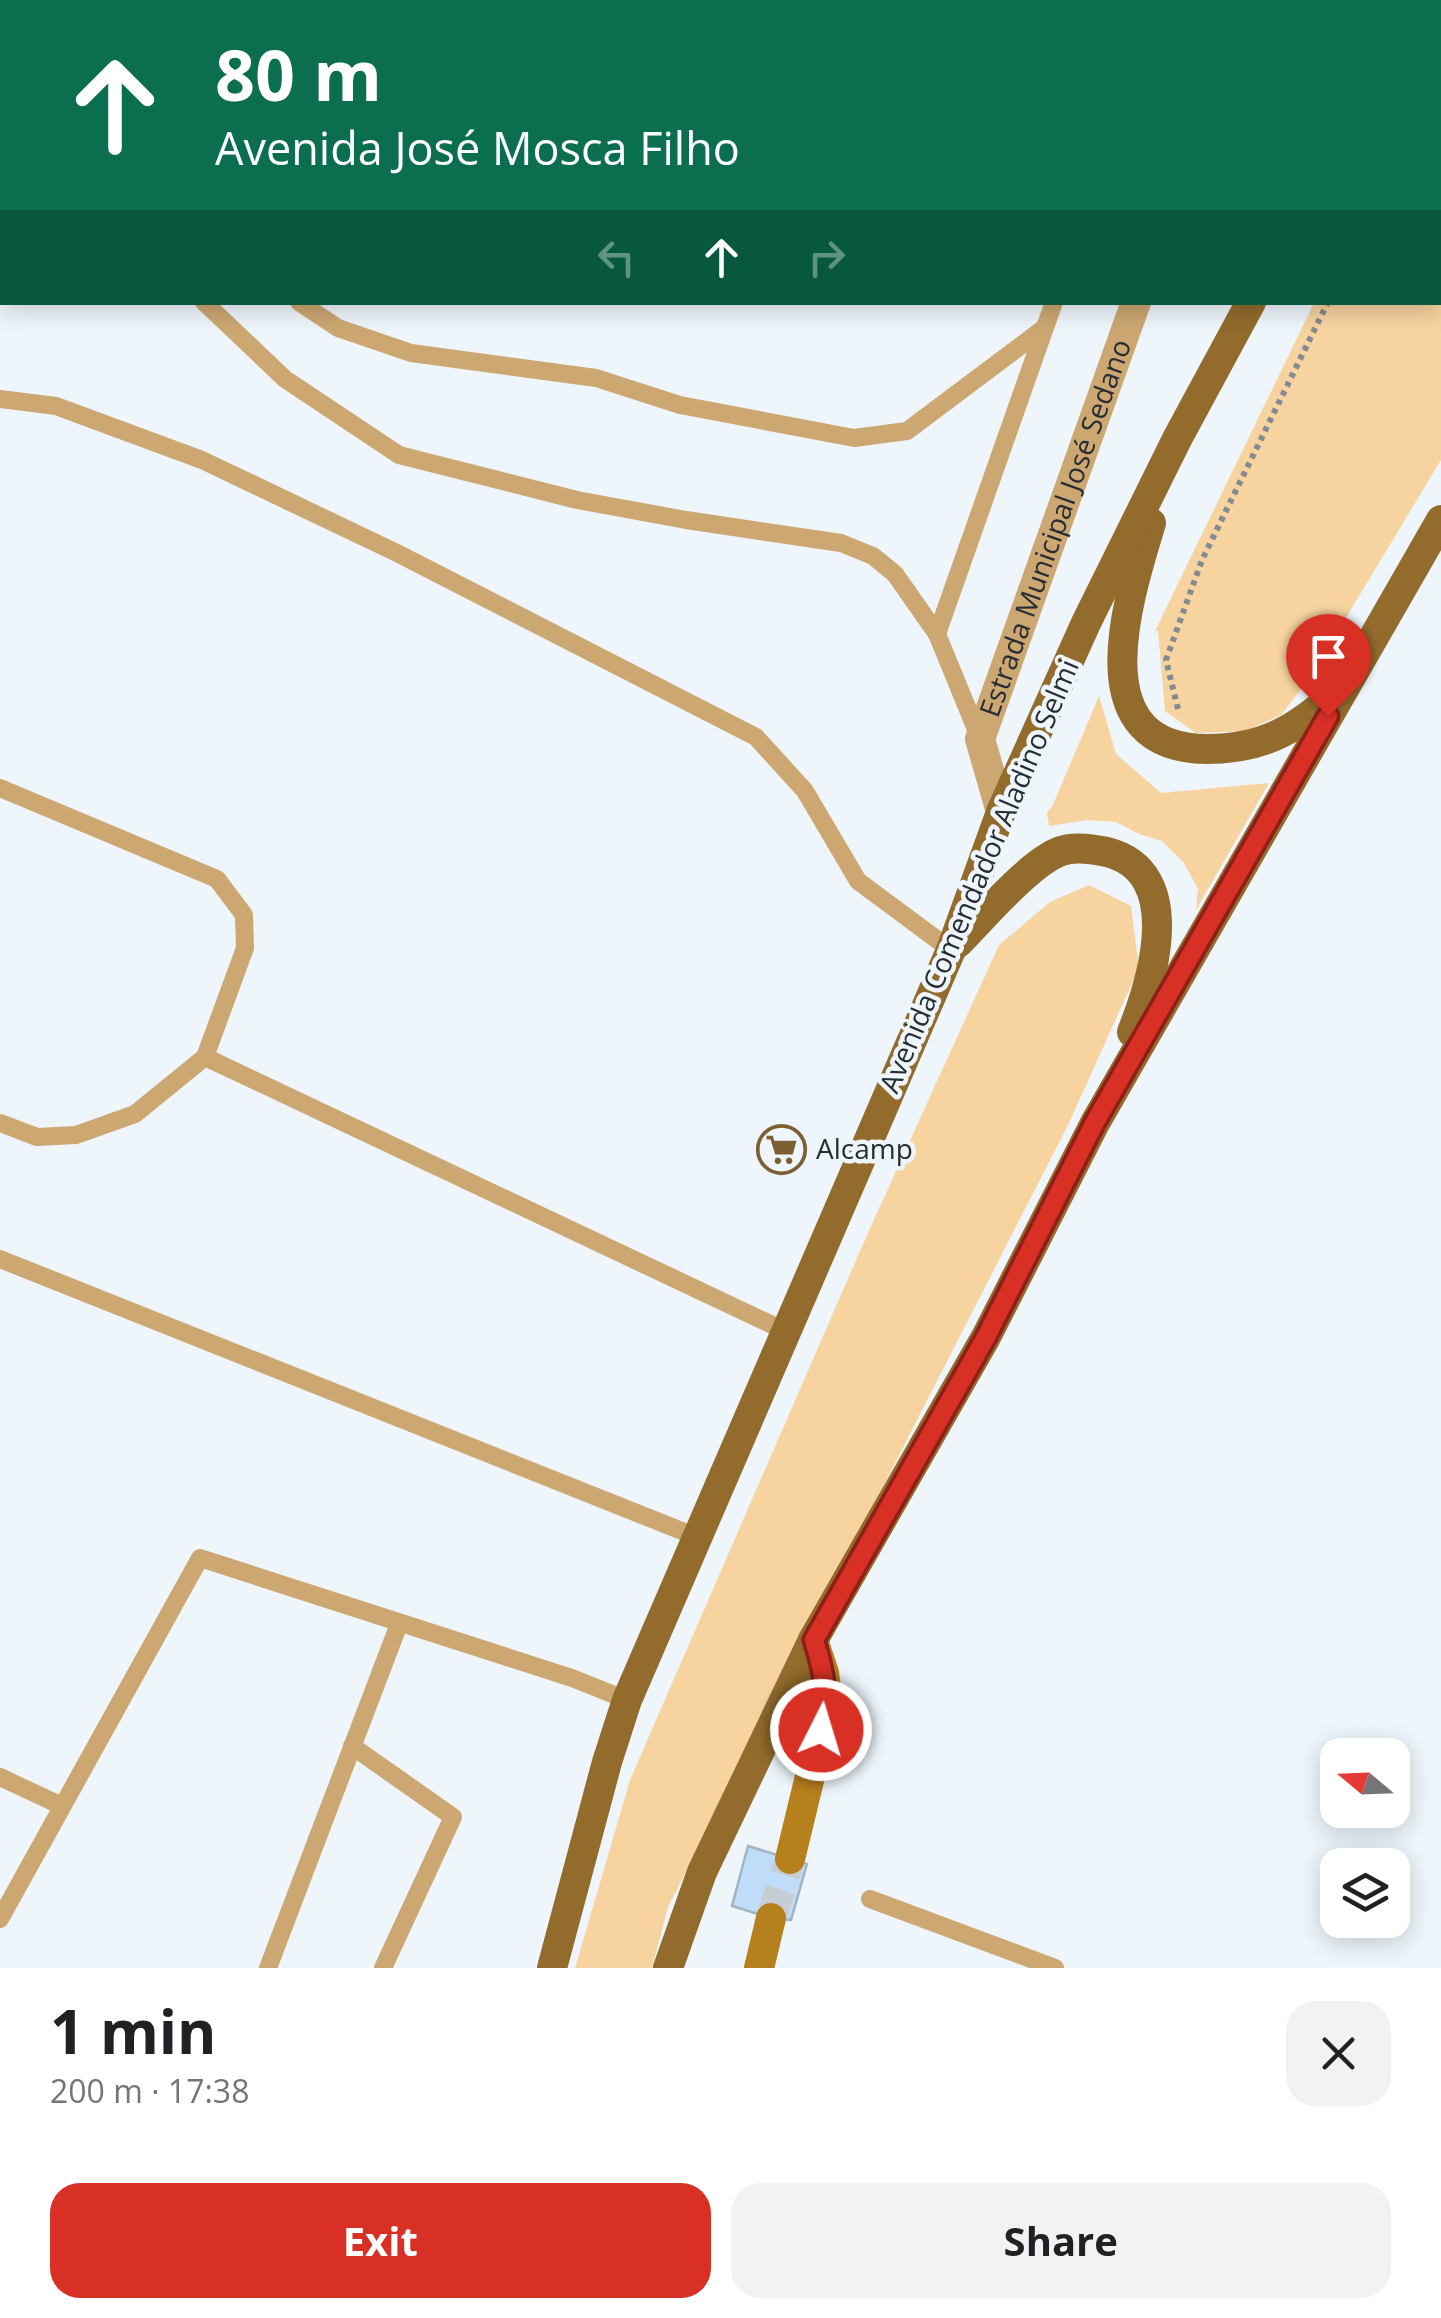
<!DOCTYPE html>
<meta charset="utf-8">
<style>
:root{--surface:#fff;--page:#f2f2f2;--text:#202124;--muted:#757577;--accent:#d93025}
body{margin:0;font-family:"Open Sans",sans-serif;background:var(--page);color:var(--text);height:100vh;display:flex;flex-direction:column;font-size:38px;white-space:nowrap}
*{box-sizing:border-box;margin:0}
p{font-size:32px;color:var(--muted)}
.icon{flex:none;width:55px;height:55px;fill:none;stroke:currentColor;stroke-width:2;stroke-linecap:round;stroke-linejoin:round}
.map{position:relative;height:1968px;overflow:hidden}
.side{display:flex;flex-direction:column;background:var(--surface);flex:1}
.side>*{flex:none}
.hud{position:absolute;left:0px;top:0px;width:1442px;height:305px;box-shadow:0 5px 25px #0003;background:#0b6e4f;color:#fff;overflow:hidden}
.needle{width:65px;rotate:289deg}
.tools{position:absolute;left:1320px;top:1738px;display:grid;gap:20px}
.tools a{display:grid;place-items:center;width:90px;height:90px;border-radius:20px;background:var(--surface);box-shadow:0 5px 25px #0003;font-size:50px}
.pin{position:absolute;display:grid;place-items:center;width:85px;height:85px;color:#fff;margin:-102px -42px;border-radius:50% 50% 50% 0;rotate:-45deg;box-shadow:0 0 10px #0007}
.pin .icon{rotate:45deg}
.me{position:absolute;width:110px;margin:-55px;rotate:5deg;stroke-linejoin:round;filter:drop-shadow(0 0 8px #0008)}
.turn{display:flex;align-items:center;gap:35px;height:210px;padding:0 50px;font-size:45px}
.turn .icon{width:130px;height:130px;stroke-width:2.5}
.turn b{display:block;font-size:70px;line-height:85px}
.lanes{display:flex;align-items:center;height:95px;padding:0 50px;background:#0003;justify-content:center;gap:50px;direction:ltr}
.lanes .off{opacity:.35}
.round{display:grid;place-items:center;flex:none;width:105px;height:105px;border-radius:30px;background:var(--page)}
.summary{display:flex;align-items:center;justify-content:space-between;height:170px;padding:0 50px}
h1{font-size:60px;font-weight:700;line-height:75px}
.cta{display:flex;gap:20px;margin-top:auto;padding:20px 50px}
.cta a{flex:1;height:115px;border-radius:30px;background:var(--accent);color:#fff;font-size:40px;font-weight:700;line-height:115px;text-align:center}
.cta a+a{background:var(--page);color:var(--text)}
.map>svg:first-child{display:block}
.green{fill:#f7d39f}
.building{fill:#bfddf8;stroke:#a2b3c2;stroke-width:2.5}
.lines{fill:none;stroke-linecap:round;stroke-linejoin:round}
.secondary-tunnel{stroke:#c6ced4;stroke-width:30;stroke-dasharray:30 15;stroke-linecap:butt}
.path{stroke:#838a90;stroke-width:6;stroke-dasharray:5 5;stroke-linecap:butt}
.lane{stroke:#cca772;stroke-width:18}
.street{stroke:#cca772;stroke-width:30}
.secondary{stroke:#b6801e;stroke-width:30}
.primary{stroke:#926b2d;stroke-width:30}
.route-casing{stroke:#8d1f18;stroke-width:25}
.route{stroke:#d93025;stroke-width:18}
.labels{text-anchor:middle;stroke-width:9;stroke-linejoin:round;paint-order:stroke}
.street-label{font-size:28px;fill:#262d33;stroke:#eef6fc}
.poi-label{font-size:28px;fill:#262d33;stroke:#eef6fc;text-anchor:start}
</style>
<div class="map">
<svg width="1441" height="1968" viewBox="0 0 1441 1968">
<rect width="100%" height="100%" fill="#eef6fc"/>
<!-- green -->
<g class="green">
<polygon points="1441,42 1441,460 1309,679 1281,715 1245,731 1196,733 1165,711 1158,631 1155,631 1314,303 1440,302"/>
<polygon points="1099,696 1116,754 1161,793 1269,783 1196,910 1198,889 1184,863 1162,841 1139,834 1116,822 1087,820 1049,826 1047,812 1052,807"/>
<polygon points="1089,885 1131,906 1139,968 1068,1125 668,1907 652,1968 575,1968 630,1780 867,1235 999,945 1050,902"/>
</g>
<!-- building -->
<polygon class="building" points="748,1846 807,1864 791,1920 771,1918 732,1906"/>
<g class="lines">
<!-- secondary-tunnel -->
<polyline class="secondary-tunnel" points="771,1918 790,1859"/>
<!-- path -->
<g class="path">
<polyline points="1440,74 1441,71"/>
<polyline points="1178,709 1166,660 1202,560 1328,302"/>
</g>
<!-- lane -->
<g class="lane">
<polyline points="300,2 302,0"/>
<polyline points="1176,2 1177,0"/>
<polyline points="0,196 2,197"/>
<polyline points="204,302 285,379 399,455 577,500 686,520 841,543 873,556 895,574 937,634 980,739"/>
<polyline points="299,302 338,328 411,353 596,378 680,405 854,438 907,431 1043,329"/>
<polyline points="0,399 56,406 202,460 397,553 756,737 805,791 858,881 951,950"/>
<polyline points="937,634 1054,302"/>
<polyline points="0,788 217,879 244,915 245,948 205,1057 785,1331"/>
<polyline points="0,1123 37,1137 76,1135 135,1114 205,1057"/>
<polyline points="0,1259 697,1537"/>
<polyline points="352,1746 453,1817 383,1968"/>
<polyline points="0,1777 62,1806"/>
<polyline points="870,1899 1055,1968"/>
<polyline points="0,1919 200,1558 572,1678 627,1700"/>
<polyline points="268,1968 399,1624"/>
</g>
<!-- street -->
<g class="street">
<polyline points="1243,2 1244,0"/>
<path id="s1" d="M1001,812L980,739L1136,302"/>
</g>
<!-- secondary -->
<g class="secondary">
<polyline points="790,1859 828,1702 824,1673 813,1640"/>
<polyline points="759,1968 771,1918"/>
</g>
<!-- primary -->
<g class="primary">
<polyline points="1417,2 1419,0"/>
<path d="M1151,523C1128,599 1079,748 1207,749C1262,749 1296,730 1336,693"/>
<path d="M958,943C982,919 1030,862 1061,851C1075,846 1093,849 1107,852C1185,872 1154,977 1132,1032"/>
<polyline points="552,1968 607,1762 627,1700 951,950 1001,812 1086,623 1177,439 1251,302"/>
<polyline points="668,1968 702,1872 813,1640 986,1337 1095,1123 1441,520"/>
</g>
</g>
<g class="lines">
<defs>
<path id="route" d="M821,1730C829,1696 824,1672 814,1640L986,1337L1095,1122L1328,716"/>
</defs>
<!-- route casing -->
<use href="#route" class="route-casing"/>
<!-- route -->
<use href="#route" class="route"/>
</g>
<!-- icons -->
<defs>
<symbol id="supermarket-ring" viewBox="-11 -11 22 22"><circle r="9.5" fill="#eef6fc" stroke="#7c6033" stroke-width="1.5"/><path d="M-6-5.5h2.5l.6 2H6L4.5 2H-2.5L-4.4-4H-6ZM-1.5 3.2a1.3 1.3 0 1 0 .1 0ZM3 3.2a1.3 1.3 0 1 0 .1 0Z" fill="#7c6033"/></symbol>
</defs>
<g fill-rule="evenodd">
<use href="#supermarket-ring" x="754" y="1122" width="55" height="55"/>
</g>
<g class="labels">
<!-- street labels -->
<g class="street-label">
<text dy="10" stroke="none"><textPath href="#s1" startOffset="300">Estrada Municipal José Sedano</textPath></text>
<text transform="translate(979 876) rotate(-67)" y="10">Avenida Comendador Aladino Selmi</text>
</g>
<!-- poi labels -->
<g class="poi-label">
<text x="816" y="1159">Alcamp</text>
</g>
</g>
</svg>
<div class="tools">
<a><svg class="needle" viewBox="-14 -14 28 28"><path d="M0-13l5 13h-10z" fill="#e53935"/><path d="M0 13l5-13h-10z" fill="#757577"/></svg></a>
<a><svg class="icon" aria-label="layers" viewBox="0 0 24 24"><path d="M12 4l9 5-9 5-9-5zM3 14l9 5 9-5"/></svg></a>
</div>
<div class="pin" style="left:1328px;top:716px;background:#d93025"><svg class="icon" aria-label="arrive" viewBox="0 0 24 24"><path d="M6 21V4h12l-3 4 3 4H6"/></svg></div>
<svg class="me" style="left:821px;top:1730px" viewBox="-20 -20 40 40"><circle r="17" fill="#d93025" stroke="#fff" stroke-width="3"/><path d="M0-11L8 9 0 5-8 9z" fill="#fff"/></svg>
<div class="hud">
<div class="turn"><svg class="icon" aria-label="ahead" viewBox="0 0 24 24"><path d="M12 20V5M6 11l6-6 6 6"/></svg><div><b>80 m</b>Avenida José Mosca Filho</div></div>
<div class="lanes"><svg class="icon off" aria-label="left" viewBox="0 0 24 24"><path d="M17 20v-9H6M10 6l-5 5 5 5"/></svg><svg class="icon" aria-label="ahead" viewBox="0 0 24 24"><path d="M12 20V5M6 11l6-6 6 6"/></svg><svg class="icon off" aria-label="right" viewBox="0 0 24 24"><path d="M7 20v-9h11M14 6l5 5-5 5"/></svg></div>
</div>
</div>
<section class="side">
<div class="summary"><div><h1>1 min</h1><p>200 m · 17:38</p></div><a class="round"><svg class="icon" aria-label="close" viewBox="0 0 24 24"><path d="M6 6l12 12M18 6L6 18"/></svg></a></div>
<div class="cta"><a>Exit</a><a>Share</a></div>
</section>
